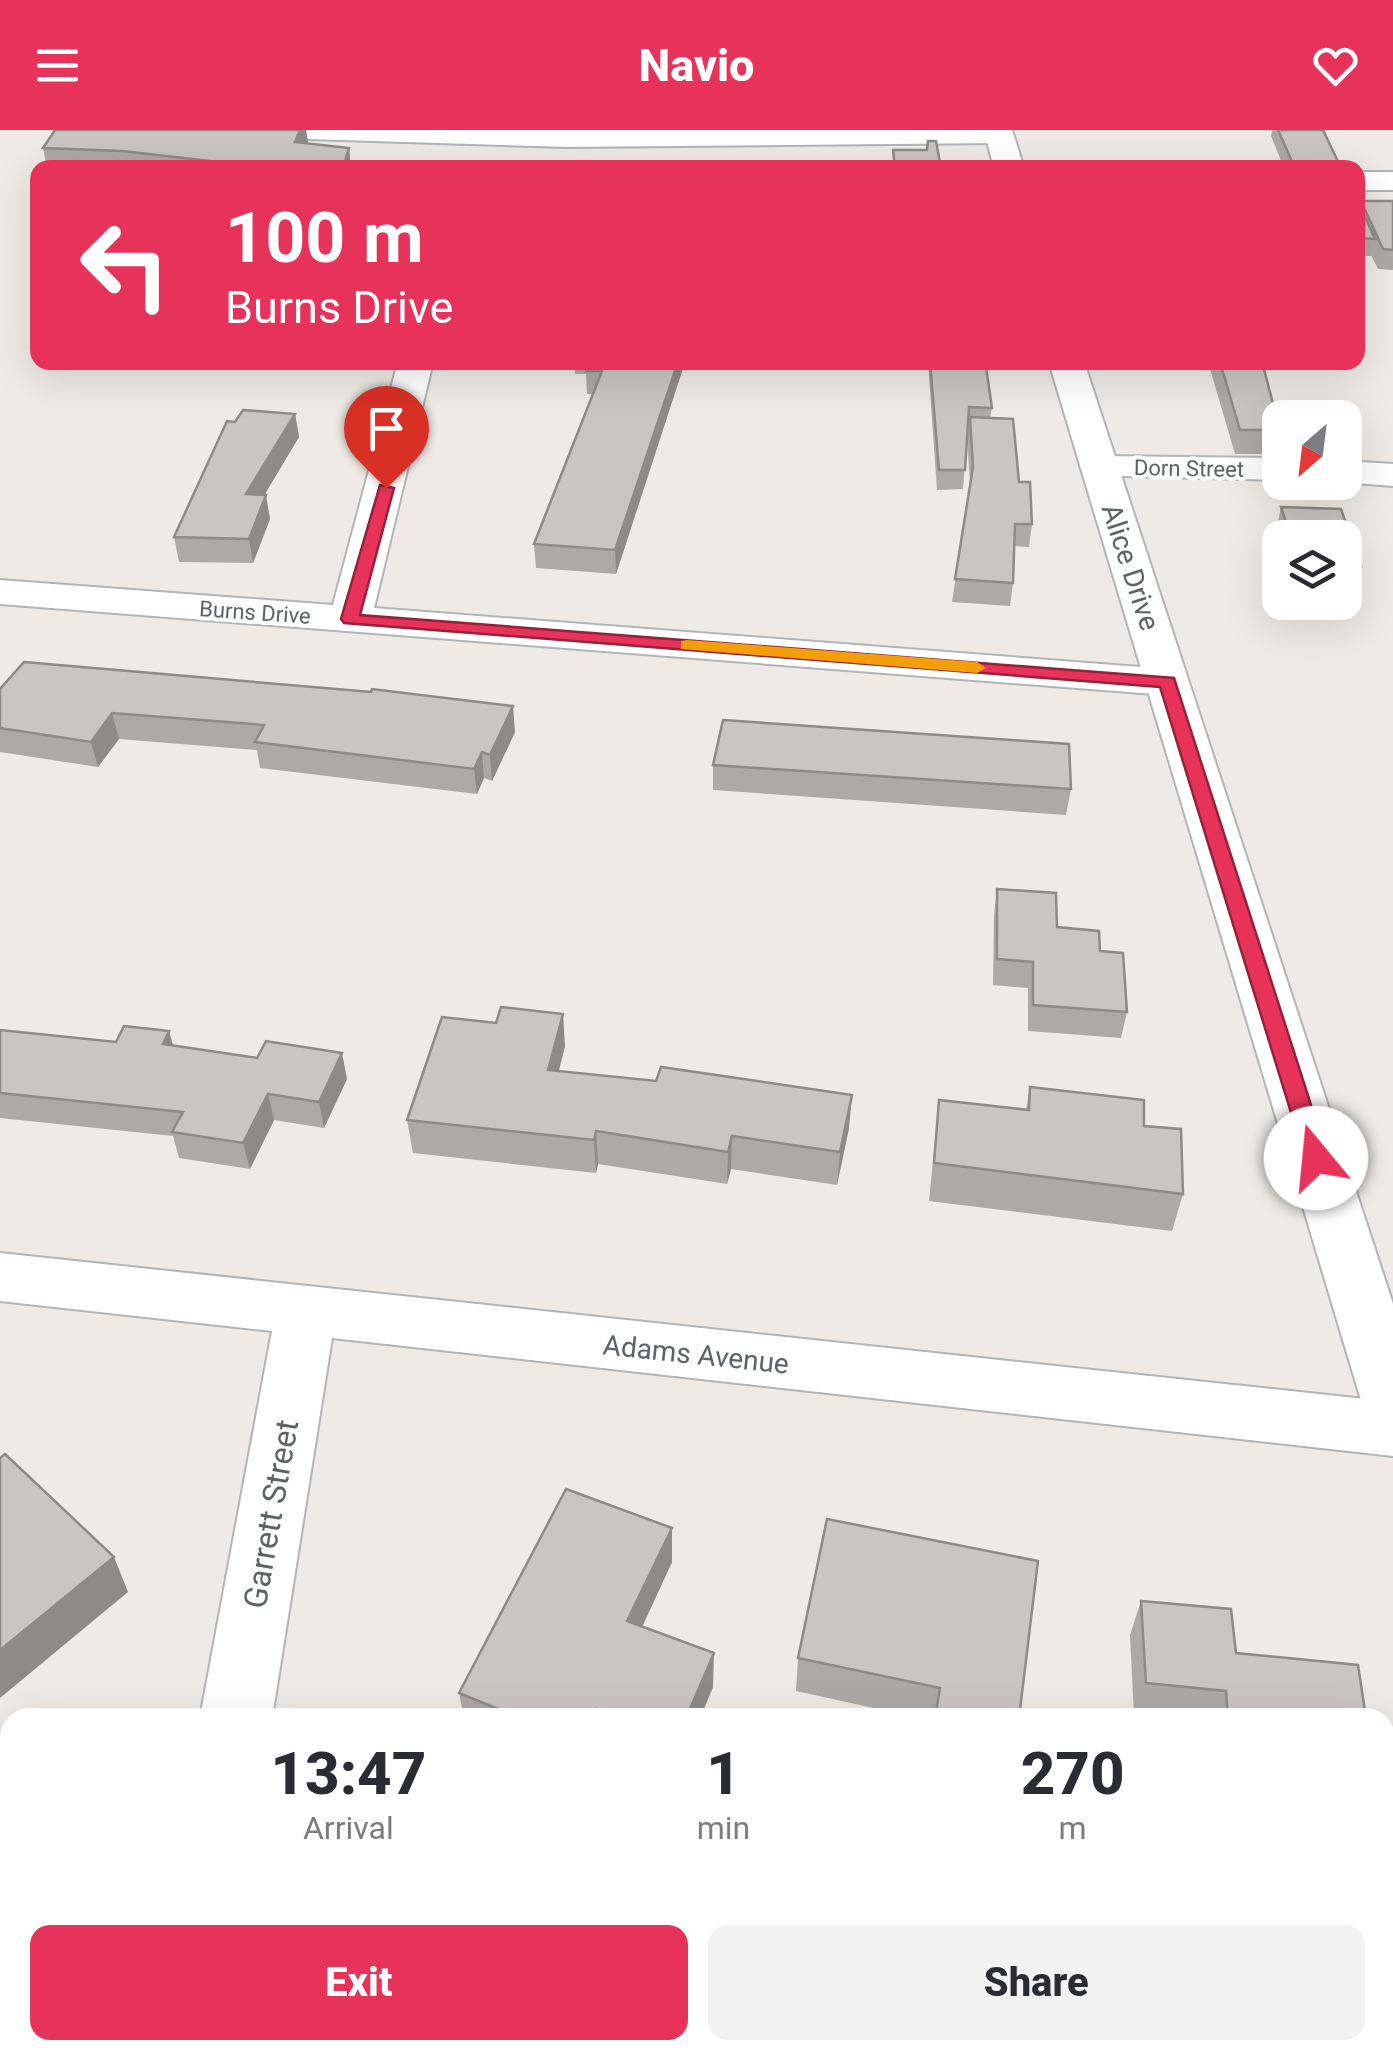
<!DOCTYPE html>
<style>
:root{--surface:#fff;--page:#f2f2f3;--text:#2b2b33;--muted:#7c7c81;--accent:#e73359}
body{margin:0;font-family:Roboto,sans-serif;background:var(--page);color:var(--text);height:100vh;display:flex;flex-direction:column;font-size:38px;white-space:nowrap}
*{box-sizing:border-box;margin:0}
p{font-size:32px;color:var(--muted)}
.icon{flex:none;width:55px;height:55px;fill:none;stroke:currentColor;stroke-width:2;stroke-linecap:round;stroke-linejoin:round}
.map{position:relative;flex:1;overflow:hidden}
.panel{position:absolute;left:0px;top:1578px;width:1395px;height:352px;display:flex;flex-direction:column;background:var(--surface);border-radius:30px 30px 0 0;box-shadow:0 10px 40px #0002}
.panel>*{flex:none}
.guide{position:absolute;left:30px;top:30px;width:1335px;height:210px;border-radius:20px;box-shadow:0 10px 40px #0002;background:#e73359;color:#fff;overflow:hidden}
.needle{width:65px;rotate:208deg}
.fabs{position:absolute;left:1262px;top:270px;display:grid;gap:20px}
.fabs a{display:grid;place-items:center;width:100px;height:100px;border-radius:20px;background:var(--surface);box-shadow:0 10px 40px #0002;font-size:50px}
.pin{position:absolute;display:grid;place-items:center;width:85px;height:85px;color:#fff;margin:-102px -42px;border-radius:50% 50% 50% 0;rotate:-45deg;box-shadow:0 0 10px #0007}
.pin .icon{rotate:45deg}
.me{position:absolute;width:110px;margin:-55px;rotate:343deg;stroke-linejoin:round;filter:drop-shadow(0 0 8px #0008)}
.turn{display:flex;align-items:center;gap:35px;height:210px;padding:0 30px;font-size:45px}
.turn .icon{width:130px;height:130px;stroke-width:2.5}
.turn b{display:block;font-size:70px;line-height:85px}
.eta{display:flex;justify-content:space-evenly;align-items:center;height:170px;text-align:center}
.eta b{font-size:60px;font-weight:800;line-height:70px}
.button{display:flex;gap:20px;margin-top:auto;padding:20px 30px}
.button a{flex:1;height:115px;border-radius:20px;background:var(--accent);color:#fff;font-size:40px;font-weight:800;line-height:115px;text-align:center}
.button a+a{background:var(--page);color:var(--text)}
header{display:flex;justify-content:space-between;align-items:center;height:130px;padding:0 30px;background:var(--accent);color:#fff;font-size:45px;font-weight:800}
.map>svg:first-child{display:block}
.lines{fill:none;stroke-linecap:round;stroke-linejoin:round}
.street-casing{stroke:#b1b5b7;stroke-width:4}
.secondary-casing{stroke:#b0b5b8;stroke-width:4}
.street{fill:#fff;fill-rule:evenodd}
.secondary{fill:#fff;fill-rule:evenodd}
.wall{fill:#aea9a7}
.shaded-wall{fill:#8d8a88}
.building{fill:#cac5c2;stroke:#8d8a88;stroke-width:2.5}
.route{fill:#e73359;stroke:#96213a;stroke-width:2.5}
.slow{fill:#f59e0b}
.labels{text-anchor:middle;stroke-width:8;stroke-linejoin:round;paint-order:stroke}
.far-street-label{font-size:22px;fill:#5d6365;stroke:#fff}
.street-label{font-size:28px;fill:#5d6365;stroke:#fff}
.near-street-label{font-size:32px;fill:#5d6365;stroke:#fff}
</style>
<header><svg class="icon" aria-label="menu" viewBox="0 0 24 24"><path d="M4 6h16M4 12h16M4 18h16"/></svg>Navio<svg class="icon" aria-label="heart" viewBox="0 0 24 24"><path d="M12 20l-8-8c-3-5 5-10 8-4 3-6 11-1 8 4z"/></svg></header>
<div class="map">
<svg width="1393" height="1929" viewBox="0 0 1393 1929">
<rect width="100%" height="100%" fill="#efeae5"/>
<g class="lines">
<defs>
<g id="street">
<polygon points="294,0 1011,0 1013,4 1009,10 999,13 567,17 308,9 298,6"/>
<rect x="1358" y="42" width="35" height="18"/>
<polygon points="398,232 433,232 374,478 1167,539 1182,543 1189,552 1182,561 1167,565 0,474 0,450 333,475"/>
<polygon points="1099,326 1280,328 1280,350 1086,345 1080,337 1086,329"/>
<polygon points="1345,331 1393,334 1393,356 1342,352 1345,352"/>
<polygon points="0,1123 1393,1272 1393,1326 332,1208 272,1588 200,1588 272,1201 0,1171"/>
<polygon points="139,1920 221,1920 219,1929 137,1929"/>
</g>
<g id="secondary">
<polygon points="984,0 1012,0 1024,38 994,38"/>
<polygon points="1049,232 1084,232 1393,1174 1393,1296 1371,1289 1361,1270"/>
</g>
</defs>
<!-- street casing -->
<use href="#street" class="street-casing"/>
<!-- secondary casing -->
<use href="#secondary" class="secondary-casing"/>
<!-- street -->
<use href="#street" class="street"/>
<!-- secondary -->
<use href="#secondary" class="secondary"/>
</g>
<!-- wall -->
<g class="wall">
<polygon points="55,0 306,0 308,13 351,38 47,38 43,18"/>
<polygon points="1272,0 1323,0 1341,38 1284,38 1271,6"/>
<polygon points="1361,71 1393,71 1393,140 1378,139 1371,125 1371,126 1358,126 1358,72 1359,76"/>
<polygon points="574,232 685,232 616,444 536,438 534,414 593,264 587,264 586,244 575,244"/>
<polygon points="928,232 971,232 971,237 992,278 990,288 1019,352 1032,394 1029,417 1014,416 1013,453 1010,476 952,472 970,354 967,309 969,297 968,297 963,359 937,360"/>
<polygon points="1208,232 1262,232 1280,299 1275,324 1235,324"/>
<polygon points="295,284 299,307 264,365 270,389 253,433 179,432 174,407 235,292"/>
<polygon points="1281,377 1341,379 1361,437 1354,461 1345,461 1345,408 1280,408 1280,416 1276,401"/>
<polygon points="0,559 515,602 492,651 484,648 477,664 260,638 257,620 119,609 98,637 0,622"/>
<polygon points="713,635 1071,659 1066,685 713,660"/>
<polygon points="997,759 1057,797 1100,821 1127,882 1121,908 1028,901 1028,858 993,855 994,785"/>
<polygon points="0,900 116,912 169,901 173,916 347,949 324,998 274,990 250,1039 179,1028 173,1006 0,988"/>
<polygon points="565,916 559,941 849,998 837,1055 731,1039 727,1054 598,1034 596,1043 413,1023 407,990"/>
<polygon points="1030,957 1144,996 1183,1064 1172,1101 929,1071 939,970 1026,980"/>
<polygon points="827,1389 1019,1588 919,1588 796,1561 798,1528"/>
<polygon points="672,1398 672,1432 642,1497 713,1557 700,1588 464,1588 459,1563"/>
<polygon points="1141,1471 1236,1523 1366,1588 1153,1588 1134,1586 1130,1505"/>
<polygon points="1306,1920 1385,1920 1393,1929 1306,1929"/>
</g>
<!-- shaded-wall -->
<g class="shaded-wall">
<polygon points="300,0 306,0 308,13 295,12"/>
<polygon points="349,18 351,38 343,38"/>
<polygon points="678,232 685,232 616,444 615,420"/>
<polygon points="295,284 299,307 250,389 246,364"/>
<polygon points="266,365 270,389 253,433 249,409"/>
<polygon points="513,576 515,602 492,651 490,625"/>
<polygon points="112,583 119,609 98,637 91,612"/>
<polygon points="482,622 484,648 477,664 474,639"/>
<polygon points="563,884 565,916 550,973 548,940"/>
<polygon points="169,901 176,927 163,914"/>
<polygon points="342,923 347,949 324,998 319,972"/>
<polygon points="268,964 274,990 250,1039 243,1013"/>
<polygon points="852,965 849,998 837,1055 840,1022"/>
<polygon points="596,1001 598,1034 596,1043 594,1010"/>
<polygon points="732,1006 731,1039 727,1054 728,1022"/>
<polygon points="672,1398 672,1432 629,1525 627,1491"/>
<polygon points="114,1427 128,1462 0,1568 0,1520"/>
<polygon points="714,1523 713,1557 700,1588 686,1588"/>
<polygon points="10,1735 10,1799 0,1832 0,1767"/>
</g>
<!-- building -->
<g class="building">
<polygon points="55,0 300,0 295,12 349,18 343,38 271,38 122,21 43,18"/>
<polygon points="1278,0 1323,0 1341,38 1295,38"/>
<polygon points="928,11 936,11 941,38 895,38 893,20 927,20"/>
<polygon points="1361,71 1393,71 1393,120 1383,119"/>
<polygon points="1358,72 1375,109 1358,108"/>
<polygon points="588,232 678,232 615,420 534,414 602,241 586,241"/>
<polygon points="930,232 971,232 971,237 986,237 992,278 969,277 965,340 939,340"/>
<polygon points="1220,232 1262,232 1280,300 1240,300"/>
<polygon points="243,280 295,284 246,364 266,365 249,409 174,407 227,291 235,292"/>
<polygon points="970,287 1013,289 1019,352 1030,352 1032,394 1015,394 1013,453 955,449 973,337"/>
<polygon points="1281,377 1341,379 1361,437 1345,436 1345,408 1291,408"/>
<polygon points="24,532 371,562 372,559 513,576 490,625 482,622 474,639 255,612 264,595 112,583 91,612 0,598 0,559"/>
<polygon points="723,590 1069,614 1071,659 713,635"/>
<polygon points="997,759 1056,763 1057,797 1099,801 1100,821 1123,823 1127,882 1033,875 1033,832 997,829"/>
<polygon points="501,877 563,884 548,940 656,951 661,937 852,965 840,1022 732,1006 728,1022 596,1001 594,1010 407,990 442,887 496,893"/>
<polygon points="124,896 169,901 163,914 257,928 266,911 342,923 319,972 268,964 243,1013 172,1002 183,982 0,963 0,900 116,912"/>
<polygon points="1030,957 1144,970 1144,996 1181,999 1183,1064 934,1033 939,970 1029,980"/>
<polygon points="5,1324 114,1427 0,1520 0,1328"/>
<polygon points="566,1359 672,1398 627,1491 714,1523 686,1588 617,1588 596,1579 592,1588 520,1588 459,1563"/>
<polygon points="827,1389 1038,1431 1019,1588 935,1588 940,1558 798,1528"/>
<polygon points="1141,1471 1231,1479 1236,1523 1358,1535 1366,1588 1228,1588 1226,1561 1146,1553"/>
<polygon points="0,1638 10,1638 10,1735 0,1767"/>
<polygon points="1385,1815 1393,1817 1393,1929 1320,1929 1320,1920 1385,1920"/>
<polygon points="485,1920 616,1920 616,1929 484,1929"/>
</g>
<!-- route -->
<polygon class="route" points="380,355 394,358 360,485 1174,548 1328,1028 1325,1034 1316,1037 1305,1028 1160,557 344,493 341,489"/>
<!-- slow -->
<polygon class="slow" points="687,510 977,532 986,538 977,543 681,519 681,511"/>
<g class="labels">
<!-- far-street labels -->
<g class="far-street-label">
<text transform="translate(1189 338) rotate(1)" y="8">Dorn Street</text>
<text transform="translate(255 482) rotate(4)" y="8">Burns Drive</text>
</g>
<!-- street labels -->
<g class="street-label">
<text transform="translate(1131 437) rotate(72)" y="10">Alice Drive</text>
<text transform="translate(696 1224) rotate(6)" y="10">Adams Avenue</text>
</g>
<!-- near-street labels -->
<g class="near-street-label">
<text transform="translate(271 1384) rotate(-80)" y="11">Garrett Street</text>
</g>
</g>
</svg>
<div class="fabs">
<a><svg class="needle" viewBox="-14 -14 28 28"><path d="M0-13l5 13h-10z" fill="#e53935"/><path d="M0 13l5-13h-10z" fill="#7c7c81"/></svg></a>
<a><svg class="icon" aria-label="layers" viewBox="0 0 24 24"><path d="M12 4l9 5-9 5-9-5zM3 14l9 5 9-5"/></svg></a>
</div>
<div class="pin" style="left:386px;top:358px;background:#d93025"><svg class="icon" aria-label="arrive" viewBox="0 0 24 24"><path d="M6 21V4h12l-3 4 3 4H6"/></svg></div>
<svg class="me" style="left:1316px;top:1028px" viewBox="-20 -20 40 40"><circle r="19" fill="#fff"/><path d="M0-13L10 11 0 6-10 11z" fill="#e73359"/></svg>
<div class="guide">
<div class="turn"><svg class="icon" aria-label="left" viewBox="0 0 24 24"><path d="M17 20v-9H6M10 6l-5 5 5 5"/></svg><div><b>100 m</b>Burns Drive</div></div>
</div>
<section class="panel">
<div class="eta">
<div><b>13:47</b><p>Arrival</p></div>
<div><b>1</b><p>min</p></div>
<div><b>270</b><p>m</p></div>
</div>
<div class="button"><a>Exit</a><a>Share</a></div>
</section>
</div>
